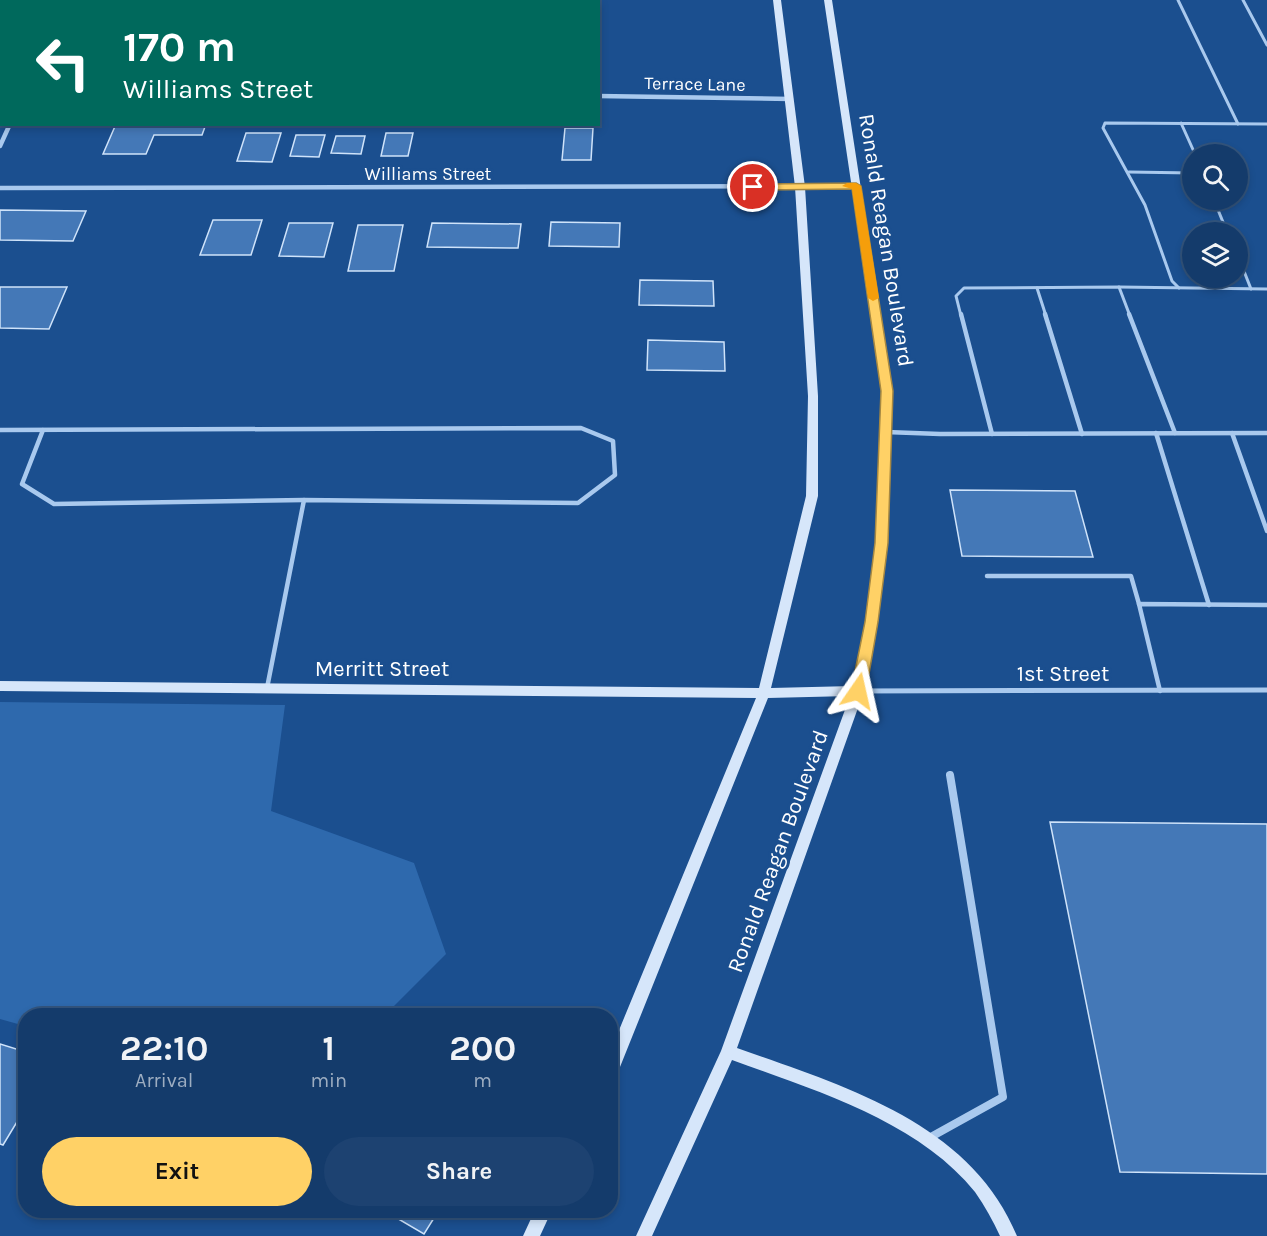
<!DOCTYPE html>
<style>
:root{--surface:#143b6b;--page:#1d4271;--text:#f1f3f6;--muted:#9dadc1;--line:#33557e;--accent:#ffd166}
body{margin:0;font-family:Karla,sans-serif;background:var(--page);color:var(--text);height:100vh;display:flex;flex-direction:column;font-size:22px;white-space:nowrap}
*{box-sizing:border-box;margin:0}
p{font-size:20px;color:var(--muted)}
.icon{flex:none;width:33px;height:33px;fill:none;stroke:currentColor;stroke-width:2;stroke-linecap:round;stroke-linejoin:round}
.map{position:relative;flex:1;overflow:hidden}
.drawer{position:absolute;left:18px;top:1008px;width:600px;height:210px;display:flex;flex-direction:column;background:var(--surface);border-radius:24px;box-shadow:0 3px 9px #0003,0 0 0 2px var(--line)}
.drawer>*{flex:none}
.guide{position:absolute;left:0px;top:0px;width:600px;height:126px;box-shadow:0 3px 9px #0003,0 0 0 2px var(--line);background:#00695c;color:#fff;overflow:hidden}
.buttons{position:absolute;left:1182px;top:144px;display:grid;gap:12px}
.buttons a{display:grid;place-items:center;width:66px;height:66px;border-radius:50%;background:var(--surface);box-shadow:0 3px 9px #0003,0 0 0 2px var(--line);font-size:30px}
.pin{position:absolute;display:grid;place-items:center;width:51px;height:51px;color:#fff;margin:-26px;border:3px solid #fff;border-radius:50%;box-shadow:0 2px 6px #0007}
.me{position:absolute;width:66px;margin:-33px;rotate:11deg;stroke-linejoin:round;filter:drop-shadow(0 0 4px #0008)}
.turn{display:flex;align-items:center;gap:21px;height:126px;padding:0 24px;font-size:27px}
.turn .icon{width:78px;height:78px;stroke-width:2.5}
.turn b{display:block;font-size:42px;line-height:51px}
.eta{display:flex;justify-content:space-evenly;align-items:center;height:102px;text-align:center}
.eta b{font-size:36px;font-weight:700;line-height:42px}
.action{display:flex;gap:12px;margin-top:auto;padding:12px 24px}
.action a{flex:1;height:69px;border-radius:36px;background:var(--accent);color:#111;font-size:24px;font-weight:700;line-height:69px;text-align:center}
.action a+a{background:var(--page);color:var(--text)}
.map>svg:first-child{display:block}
.green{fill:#2e69ad}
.building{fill:#4478b7;stroke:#cfe3fa;stroke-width:1.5}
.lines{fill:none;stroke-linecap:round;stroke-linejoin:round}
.lane-far1{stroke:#a9c9ee;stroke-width:3}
.lane{stroke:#a9c9ee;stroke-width:4.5}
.street-far2{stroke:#a9c9ee;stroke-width:4.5}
.street-far1{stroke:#a9c9ee;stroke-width:5}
.street{stroke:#a9c9ee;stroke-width:8}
.secondary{fill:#d6e6fa;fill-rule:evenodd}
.route{fill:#ffd166;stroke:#a68842;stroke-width:1.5}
.slow{fill:#f59e0b}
.labels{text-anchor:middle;stroke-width:6;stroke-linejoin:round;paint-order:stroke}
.far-street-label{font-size:18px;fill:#fff;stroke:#1b4f8f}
.street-label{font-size:22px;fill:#fff;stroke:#1b4f8f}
</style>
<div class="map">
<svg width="1267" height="1236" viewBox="0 0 1267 1236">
<rect width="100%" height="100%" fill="#1b4f8f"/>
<!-- green -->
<polygon class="green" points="0,702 285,705 271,811 414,863 446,954 385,1015 26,1016 25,1026 0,1019"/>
<!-- building -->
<g class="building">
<polygon points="116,124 206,124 202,135 154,135 146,154 103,154"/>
<polygon points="565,128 593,128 591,160 562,160"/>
<polygon points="246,133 281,133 272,162 237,161"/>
<polygon points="386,133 413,133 408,156 381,156"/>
<polygon points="296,135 325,135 319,157 290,156"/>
<polygon points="336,136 365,136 361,154 331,153"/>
<polygon points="0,210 86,211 73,241 0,240"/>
<polygon points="213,220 262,220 251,255 200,255"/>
<polygon points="551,222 620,223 619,247 549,246"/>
<polygon points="289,223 333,223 324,257 279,256"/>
<polygon points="432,223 521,224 518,248 427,247"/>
<polygon points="358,225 403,225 394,271 348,271"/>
<polygon points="640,280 713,281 714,306 639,305"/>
<polygon points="0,287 67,287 49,329 0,328"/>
<polygon points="648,340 724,342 725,371 647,370"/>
<polygon points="950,490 1075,491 1093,557 962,556"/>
<polygon points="1050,822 1267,824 1267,1174 1120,1172"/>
<polygon points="0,1044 26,1052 26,1107 3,1145 0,1144"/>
<polygon points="383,1210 439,1210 424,1234"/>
</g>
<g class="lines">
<!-- lane-far1 -->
<g class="lane-far1">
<polyline points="1178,0 1238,124"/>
<polyline points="1243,0 1267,45"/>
<polyline points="1181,123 1195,154"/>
<polyline points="1129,172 1192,173"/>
<polyline points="1214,200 1227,232"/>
<polyline points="1238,256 1251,289"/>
<polyline points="1119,287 1267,289"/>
<polyline points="1037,288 1046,316"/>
<polyline points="1179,288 1172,281 1145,205 1103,128 1105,123 1267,124"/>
<polyline points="961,316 956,296 964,288 1119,287 1130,316"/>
</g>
<!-- lane -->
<g class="lane">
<polyline points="961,314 992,434"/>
<polyline points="1045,314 1082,434"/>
<polyline points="1129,314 1175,433"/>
<polyline points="0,430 581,428 613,441 615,475 578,503 304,500 267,688"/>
<polyline points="43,430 22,484 54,504 304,500"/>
<polyline points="886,432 940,434 1267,433"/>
<polyline points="1156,433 1209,605"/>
<polyline points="1232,433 1267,531"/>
<polyline points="987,576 1131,576 1139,604"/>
<polyline points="1160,691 1139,604 1267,605"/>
</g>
<!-- street-far2 -->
<g class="street-far2">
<polyline points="598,96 791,99"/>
<polyline points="0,146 10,124"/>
<polyline points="0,188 856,186"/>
</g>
<!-- street-far1 -->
<polyline class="street-far1" points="858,691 1267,690"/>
<!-- street -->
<polyline class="street" points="929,1138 1003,1097 950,775"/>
<!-- secondary -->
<g class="secondary">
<path d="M773,0H781L805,187L818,396V496L771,688L853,686L866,622L875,543L882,391L824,0H832L892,391L887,543L878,622L864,691L737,1048C843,1086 970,1122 1017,1236H1000C993,1221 985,1206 975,1192C918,1121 814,1090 732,1060L652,1236H636L721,1051L850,696L768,698L618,1072L615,1077L610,1079V1052L756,698L0,691V681L759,688L806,496L808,396L795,187Z"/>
<polygon points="535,1210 552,1210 540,1236 523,1236"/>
</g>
</g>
<!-- route -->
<polygon class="route" points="856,183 861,186 893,391 888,543 878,622 866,691 863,695 853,695 851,691 865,622 875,543 881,391 852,189 753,190 748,187 753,184"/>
<!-- slow -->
<polygon class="slow" points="847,183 856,183 861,186 879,298 873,301 868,298 852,189 842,186"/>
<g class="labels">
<!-- far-street labels -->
<g class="far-street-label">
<text transform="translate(695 84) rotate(1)" y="6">Terrace Lane</text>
<text x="428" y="180">Williams Street</text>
</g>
<!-- street labels -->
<g class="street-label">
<text transform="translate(887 240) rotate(81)" y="8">Ronald Reagan Boulevard</text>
<text x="382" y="676">Merritt Street</text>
<text x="1063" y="681">1st Street</text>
<text transform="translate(777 851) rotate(-70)" y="8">Ronald Reagan Boulevard</text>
</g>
</g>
</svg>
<div class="buttons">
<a><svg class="icon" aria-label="search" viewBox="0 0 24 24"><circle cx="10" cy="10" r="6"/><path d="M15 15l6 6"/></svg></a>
<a><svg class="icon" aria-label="layers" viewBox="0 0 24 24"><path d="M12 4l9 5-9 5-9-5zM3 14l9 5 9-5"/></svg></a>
</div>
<div class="pin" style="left:753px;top:187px;background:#d93025"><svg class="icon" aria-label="arrive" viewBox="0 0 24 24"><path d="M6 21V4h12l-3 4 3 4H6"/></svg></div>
<svg class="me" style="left:858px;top:691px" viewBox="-20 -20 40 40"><path d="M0-17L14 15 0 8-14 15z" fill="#ffd166" stroke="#fff" stroke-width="4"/></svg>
<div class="guide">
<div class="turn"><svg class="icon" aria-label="left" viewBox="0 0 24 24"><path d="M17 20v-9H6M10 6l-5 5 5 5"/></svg><div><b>170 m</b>Williams Street</div></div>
</div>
<section class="drawer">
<div class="eta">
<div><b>22:10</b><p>Arrival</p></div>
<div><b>1</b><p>min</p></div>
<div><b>200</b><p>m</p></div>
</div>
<div class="action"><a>Exit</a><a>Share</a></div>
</section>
</div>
